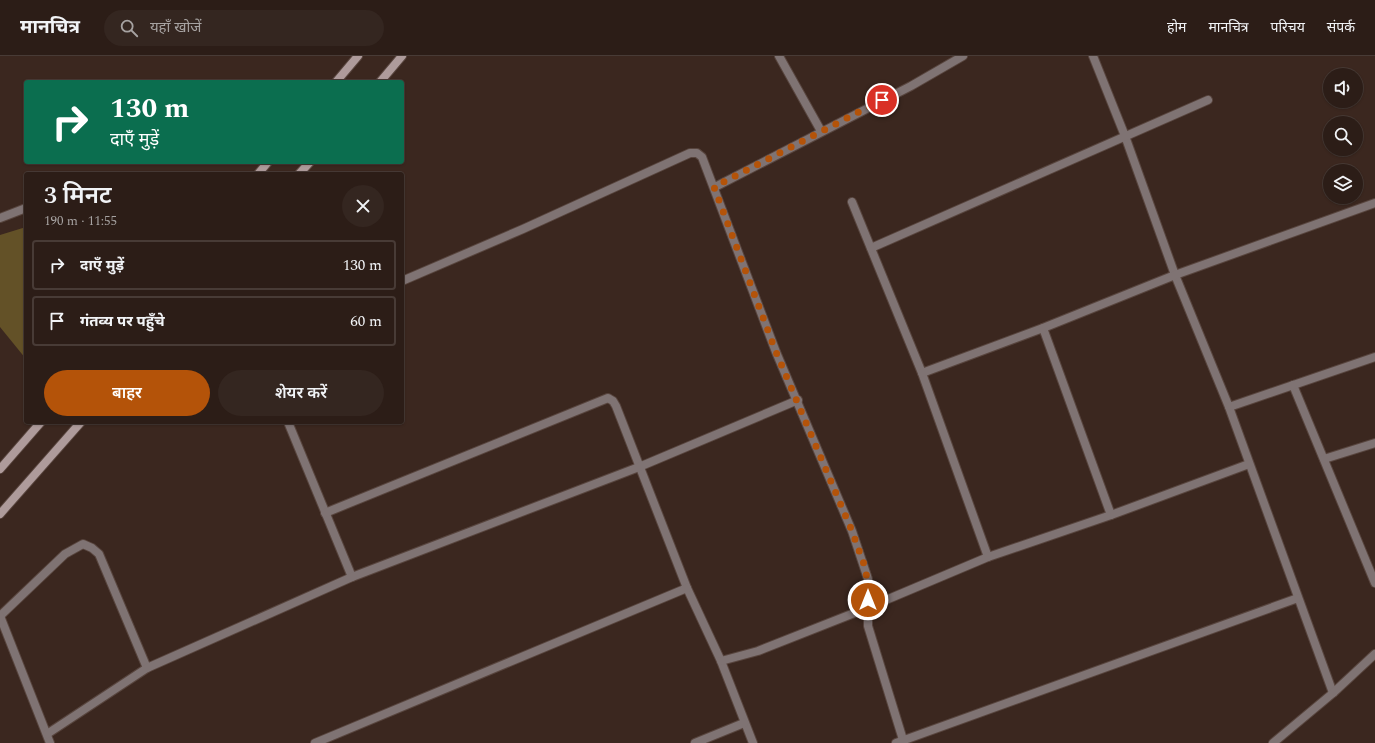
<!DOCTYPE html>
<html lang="hi">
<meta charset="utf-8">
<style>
:root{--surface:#2c1d17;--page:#342620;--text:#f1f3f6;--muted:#a6a2a1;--line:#483b36;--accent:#b45309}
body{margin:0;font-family:Spectral,"Noto Sans Devanagari",serif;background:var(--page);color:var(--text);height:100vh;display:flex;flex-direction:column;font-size:15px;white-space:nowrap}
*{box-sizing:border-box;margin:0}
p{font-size:13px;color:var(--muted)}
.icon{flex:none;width:22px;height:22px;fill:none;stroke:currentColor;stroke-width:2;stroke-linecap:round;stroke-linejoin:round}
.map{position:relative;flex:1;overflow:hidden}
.drawer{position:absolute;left:24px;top:116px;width:380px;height:252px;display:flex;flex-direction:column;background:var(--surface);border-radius:4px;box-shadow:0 1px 3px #0004,0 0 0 1px var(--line)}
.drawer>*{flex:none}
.guide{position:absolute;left:24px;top:24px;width:380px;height:84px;border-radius:4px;box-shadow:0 1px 3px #0004,0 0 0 1px var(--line);background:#0b6e4f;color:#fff;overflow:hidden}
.fabs{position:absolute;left:1323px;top:12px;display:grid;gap:8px}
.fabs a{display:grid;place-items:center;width:40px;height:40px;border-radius:50%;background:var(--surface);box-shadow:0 1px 3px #0004,0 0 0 1px var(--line);font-size:20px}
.pin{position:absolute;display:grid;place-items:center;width:34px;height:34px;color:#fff;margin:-17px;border:2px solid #fff;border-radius:50%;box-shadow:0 1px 4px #0007}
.me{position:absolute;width:44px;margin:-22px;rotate:0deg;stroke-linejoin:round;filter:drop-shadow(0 0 3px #0008)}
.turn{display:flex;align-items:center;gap:14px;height:84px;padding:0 20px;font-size:18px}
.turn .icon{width:52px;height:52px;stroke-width:2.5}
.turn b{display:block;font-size:28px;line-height:34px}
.round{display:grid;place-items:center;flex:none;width:42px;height:42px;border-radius:21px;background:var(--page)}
.summary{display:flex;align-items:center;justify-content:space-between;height:68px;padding:0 20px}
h1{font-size:24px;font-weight:600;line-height:30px}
.primary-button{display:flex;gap:8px;margin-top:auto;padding:8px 20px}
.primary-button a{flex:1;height:46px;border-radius:24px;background:var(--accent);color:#fff;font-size:16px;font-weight:600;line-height:46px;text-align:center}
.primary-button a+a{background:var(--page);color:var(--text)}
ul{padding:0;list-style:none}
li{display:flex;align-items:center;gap:12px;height:50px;margin:0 8px 6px;padding:0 12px;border:2px solid var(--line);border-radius:4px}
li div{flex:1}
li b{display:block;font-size:15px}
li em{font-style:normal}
header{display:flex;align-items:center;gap:24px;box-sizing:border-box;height:56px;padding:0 20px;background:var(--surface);border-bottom:1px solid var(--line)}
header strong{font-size:19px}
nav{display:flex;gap:22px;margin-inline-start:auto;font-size:14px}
.search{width:280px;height:36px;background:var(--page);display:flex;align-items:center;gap:10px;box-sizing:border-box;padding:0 14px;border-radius:22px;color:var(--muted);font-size:15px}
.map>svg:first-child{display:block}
.green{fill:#635127}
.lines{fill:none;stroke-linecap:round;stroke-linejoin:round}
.minor-casing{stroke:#58453e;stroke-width:10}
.secondary-casing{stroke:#58453e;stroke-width:10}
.minor{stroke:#7f7373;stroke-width:8}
.secondary{stroke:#ae9b9b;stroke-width:8}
.route{stroke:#b45309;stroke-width:7;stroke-dasharray:0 12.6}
</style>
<header>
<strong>मानचित्र</strong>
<div class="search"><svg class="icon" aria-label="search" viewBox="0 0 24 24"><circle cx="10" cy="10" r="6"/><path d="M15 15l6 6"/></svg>यहाँ खोजें</div>
<nav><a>होम</a><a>मानचित्र</a><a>परिचय</a><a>संपर्क</a></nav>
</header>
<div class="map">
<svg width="1375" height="687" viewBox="0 0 1375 687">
<rect width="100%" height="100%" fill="#3b271f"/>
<!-- green -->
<polygon class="green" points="26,171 26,303 0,271 0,179"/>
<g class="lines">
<defs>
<g id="minor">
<polyline points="779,0 821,75"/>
<polyline points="1093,0 1125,80 1175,219 1229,351 1333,637"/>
<polyline points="715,131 911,30 963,0"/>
<polyline points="852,146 922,317 988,501"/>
<polyline points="0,162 26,152"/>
<polyline points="871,192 1208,44"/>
<polyline points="402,225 523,173 690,97 697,97 702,101 776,296 852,475 868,523 868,570 904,687"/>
<polyline points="1043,272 1111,459"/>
<polyline points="922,317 1043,272 1175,219 1375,147"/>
<polyline points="1293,329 1375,527"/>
<polyline points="1229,351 1375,301"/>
<polyline points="288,366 352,521"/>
<polyline points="1324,403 1375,387"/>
<polyline points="325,457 608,342 613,345 616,350 687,532 721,605 753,687"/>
<polyline points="0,560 65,498 83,488 92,492 99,498 147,612"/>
<polyline points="0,560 50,687"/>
<polyline points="721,605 758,595 867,552 988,501 1111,459 1249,408"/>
<polyline points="47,678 147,612 352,521 639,411 798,344"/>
<polyline points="315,687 687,532"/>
<polyline points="695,687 744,667"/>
<polyline points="896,687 1298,542"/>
<polyline points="1273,687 1333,637 1375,598"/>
</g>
<g id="secondary">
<polyline points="336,26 358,0"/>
<polyline points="380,26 402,0"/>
<polyline points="258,118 268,106"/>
<polyline points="299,118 310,106"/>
<polyline points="0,413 41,366"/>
<polyline points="0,458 81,366"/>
</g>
</defs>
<!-- minor casing -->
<use href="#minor" class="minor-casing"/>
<!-- secondary casing -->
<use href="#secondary" class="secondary-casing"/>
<!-- minor -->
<use href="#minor" class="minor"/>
<!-- secondary -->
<use href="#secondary" class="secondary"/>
</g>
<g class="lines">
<!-- route -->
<polyline class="route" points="868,544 869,536 865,511 852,475 776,296 714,131 882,44"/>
</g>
</svg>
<div class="fabs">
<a><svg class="icon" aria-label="sound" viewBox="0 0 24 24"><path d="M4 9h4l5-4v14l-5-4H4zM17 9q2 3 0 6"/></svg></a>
<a><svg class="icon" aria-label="search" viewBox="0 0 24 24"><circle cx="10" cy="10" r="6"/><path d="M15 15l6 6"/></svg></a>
<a><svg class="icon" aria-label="layers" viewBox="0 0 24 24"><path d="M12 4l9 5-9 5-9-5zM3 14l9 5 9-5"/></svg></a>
</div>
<div class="pin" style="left:882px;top:44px;background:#d93025"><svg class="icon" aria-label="arrive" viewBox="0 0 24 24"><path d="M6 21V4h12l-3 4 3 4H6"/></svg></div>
<svg class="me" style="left:868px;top:544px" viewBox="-20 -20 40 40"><circle r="17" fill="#b45309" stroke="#fff" stroke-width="3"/><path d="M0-11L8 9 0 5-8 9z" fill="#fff"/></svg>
<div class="guide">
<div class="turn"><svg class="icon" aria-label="right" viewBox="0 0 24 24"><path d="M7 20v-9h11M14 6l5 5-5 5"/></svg><div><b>130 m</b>दाएँ मुड़ें</div></div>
</div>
<section class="drawer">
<div class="summary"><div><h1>3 मिनट</h1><p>190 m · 11:55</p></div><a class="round"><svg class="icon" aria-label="close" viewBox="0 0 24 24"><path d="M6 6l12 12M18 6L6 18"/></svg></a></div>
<ul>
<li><svg class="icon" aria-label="right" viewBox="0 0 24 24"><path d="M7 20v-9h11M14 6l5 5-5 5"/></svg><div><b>दाएँ मुड़ें</b></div><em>130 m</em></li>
<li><svg class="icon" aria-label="arrive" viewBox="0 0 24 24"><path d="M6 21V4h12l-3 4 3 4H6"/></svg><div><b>गंतव्य पर पहुँचे</b></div><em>60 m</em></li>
</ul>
<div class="primary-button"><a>बाहर</a><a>शेयर करें</a></div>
</section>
</div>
